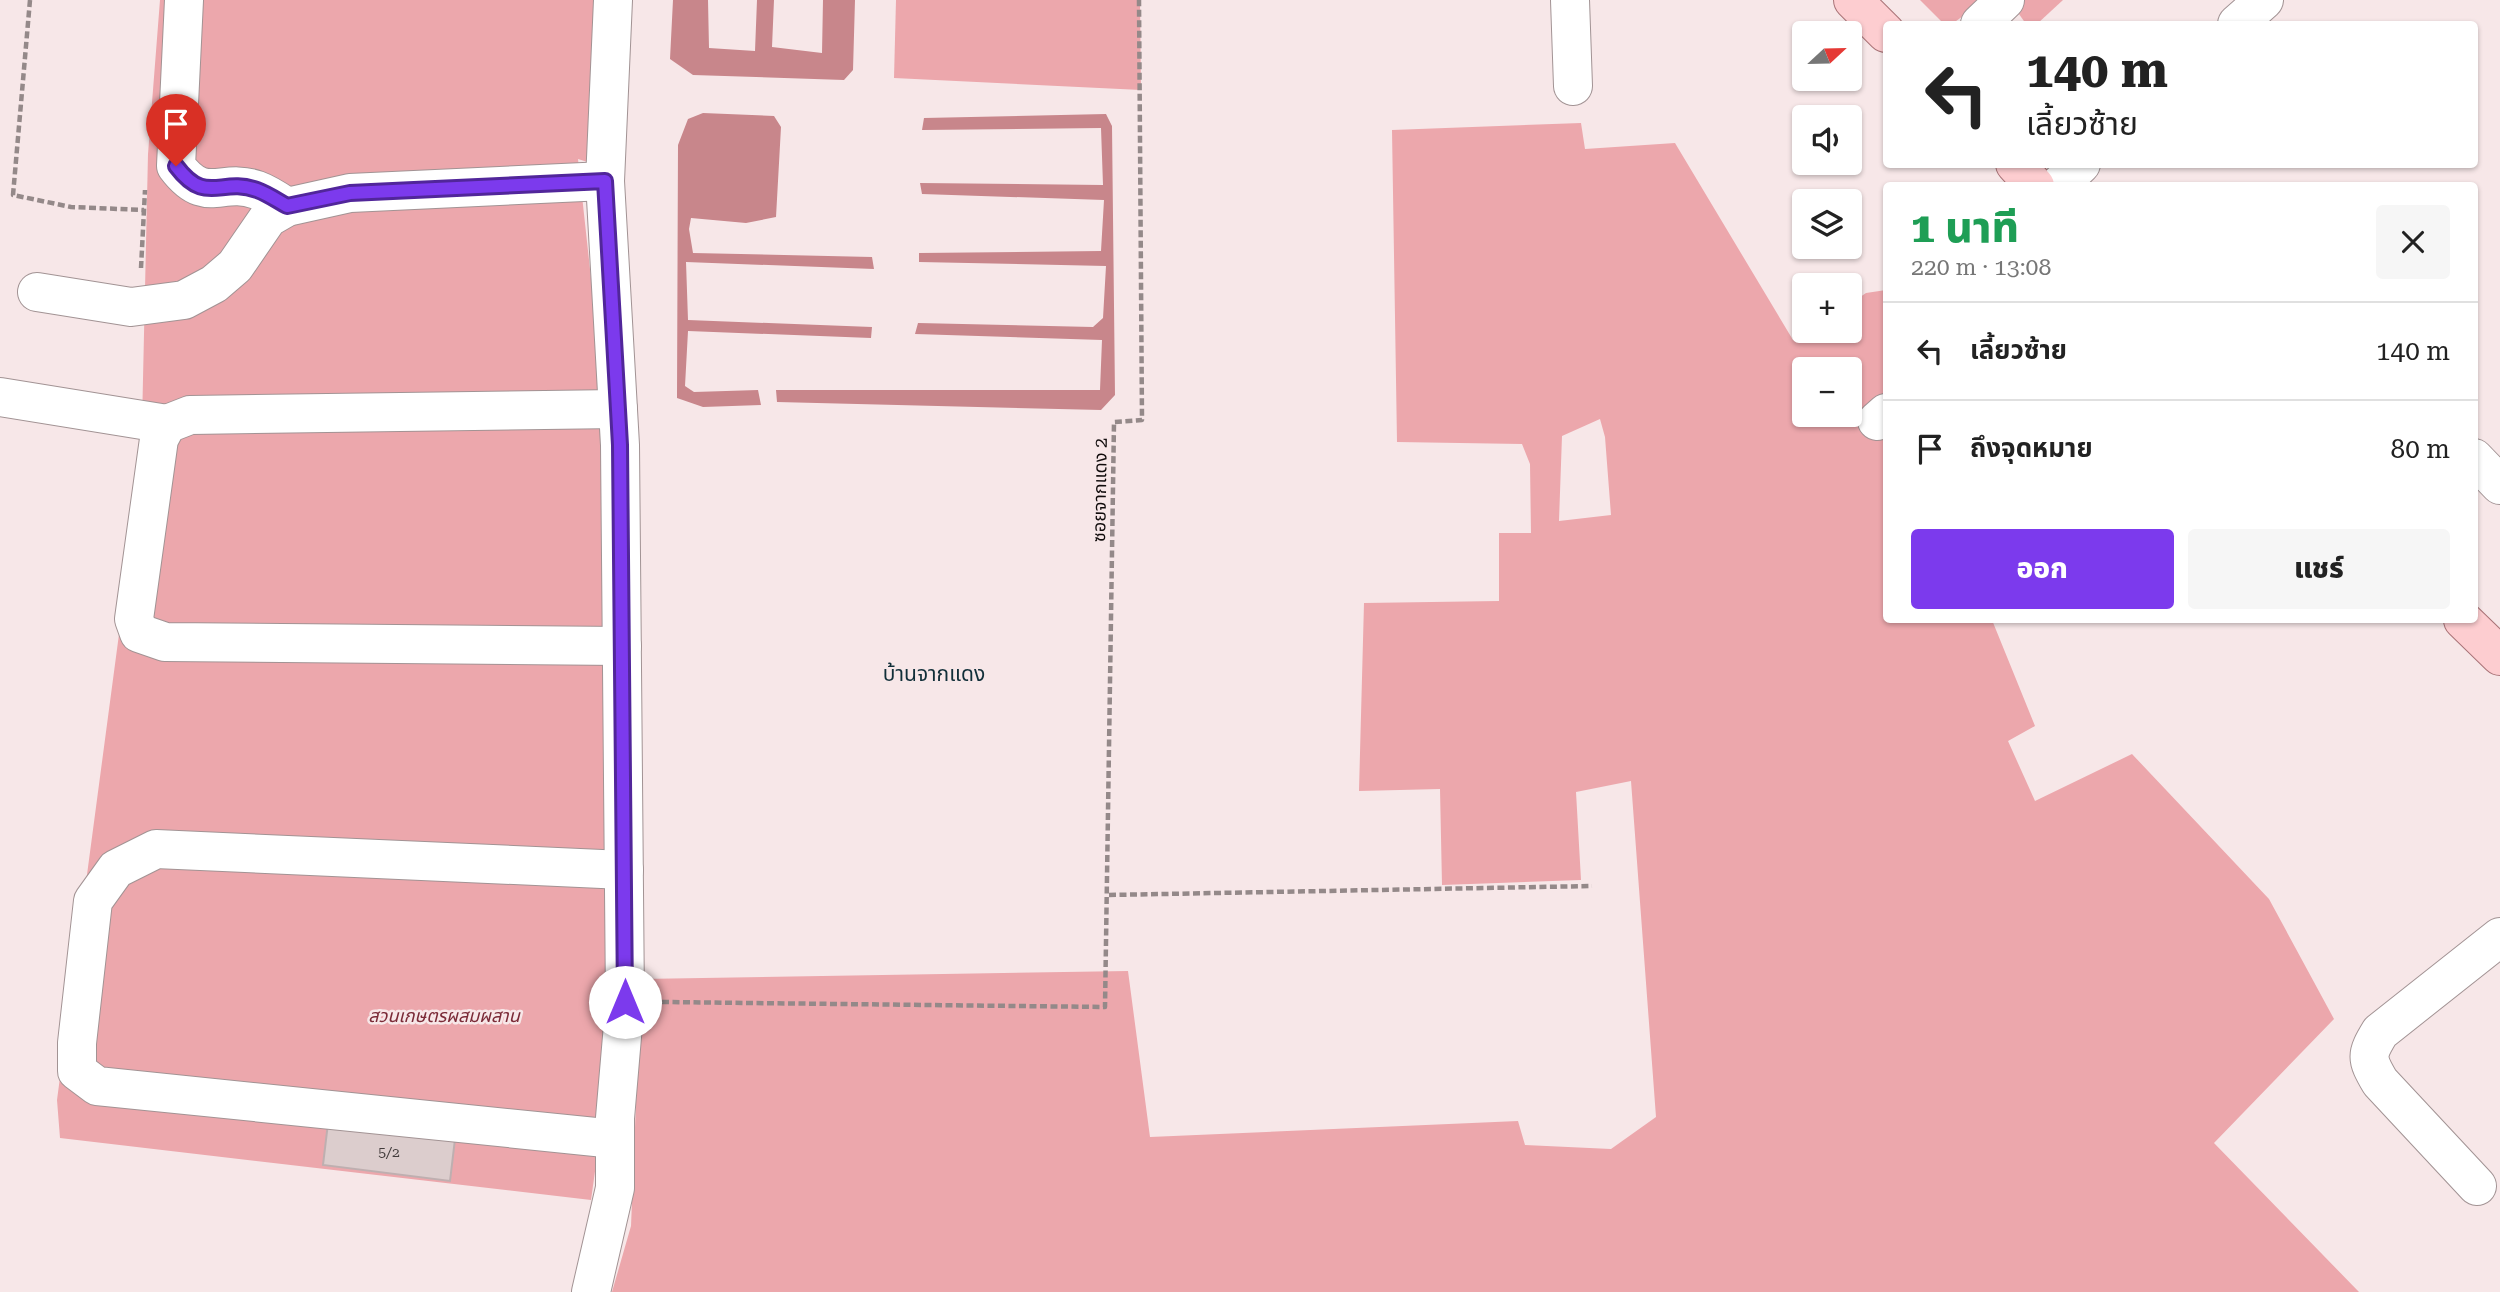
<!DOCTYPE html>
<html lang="th">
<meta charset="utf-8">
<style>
:root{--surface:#fff;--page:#f6f6f6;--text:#222;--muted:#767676;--line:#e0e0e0;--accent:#7c3aed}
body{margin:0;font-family:"Roboto Serif","Noto Sans Thai",serif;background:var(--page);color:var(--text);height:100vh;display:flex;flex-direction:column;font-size:26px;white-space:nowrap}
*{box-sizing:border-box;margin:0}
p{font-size:23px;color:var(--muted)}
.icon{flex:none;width:38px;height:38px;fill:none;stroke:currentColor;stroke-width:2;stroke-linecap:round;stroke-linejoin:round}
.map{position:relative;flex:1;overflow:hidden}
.side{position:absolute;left:1883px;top:182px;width:595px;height:441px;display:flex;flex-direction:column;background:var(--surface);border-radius:7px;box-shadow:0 2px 5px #0004}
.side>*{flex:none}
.banner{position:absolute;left:1883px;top:21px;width:595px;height:147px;border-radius:7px;box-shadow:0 2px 5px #0004;background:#fff;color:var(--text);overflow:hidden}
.needle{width:46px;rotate:68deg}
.controls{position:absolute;left:1792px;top:21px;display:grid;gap:14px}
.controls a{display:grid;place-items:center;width:70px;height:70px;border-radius:7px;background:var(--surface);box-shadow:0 2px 5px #0004;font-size:35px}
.pin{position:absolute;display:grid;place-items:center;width:60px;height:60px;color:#fff;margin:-72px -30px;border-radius:50% 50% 50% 0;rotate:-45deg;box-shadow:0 0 7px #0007}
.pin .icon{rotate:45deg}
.me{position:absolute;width:77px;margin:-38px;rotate:0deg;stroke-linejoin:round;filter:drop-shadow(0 0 5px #0008)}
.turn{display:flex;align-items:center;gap:24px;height:147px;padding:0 28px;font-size:32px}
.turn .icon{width:91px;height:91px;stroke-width:2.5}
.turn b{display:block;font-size:49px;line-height:60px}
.round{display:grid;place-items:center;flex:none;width:74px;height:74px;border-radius:7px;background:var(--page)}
.headline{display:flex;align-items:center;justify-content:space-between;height:119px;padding:0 28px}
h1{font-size:42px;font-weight:800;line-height:52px;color:#1e9e55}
.button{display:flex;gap:14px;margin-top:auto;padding:14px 28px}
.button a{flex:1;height:80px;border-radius:7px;background:var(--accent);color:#fff;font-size:28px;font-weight:800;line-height:80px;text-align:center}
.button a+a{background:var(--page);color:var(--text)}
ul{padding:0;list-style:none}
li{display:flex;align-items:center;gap:21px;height:98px;padding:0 28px;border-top:2px solid var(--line)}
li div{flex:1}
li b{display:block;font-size:26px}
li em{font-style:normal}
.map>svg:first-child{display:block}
.green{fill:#eca7ac;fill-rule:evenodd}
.water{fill:#c8868b}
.building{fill:#dccdcd;stroke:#beafb0;stroke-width:2}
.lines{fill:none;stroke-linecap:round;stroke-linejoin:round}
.minor-casing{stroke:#a29394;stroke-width:40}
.major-casing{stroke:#a97377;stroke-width:40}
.path{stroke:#948989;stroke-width:4.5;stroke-dasharray:7 3.5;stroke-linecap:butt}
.minor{stroke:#fff;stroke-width:38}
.major{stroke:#fdcdd0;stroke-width:38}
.route-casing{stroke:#51269a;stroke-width:18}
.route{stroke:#7c3aed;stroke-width:12}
.labels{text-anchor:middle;stroke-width:5;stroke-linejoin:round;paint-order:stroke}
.number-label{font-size:14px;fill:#433c3c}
.street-label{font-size:18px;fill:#100b0b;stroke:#f7e7e8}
.park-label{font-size:18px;font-style:italic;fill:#7b2a37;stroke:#f7e7e8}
.quarter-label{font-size:21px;fill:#112f39;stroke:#f7e7e8}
</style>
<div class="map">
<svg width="2500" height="1292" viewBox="0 0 2500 1292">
<rect width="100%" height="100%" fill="#f7e7e8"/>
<!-- green -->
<g class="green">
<polygon points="160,0 601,0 594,164 578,159 601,370 609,1071 591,1200 60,1138 57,1100 141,469 148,154"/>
<polygon points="896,0 1140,0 1141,90 894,78"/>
<polygon points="1920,0 1985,0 1952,24 1944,24"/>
<polygon points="2021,0 2063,0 2037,24 2026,24 2014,7"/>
<path d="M1581,123L1585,149L1675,143L1793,340L1807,331H1850V304L1866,293L1886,290V620H1992L2035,726L2008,741L2035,801L2132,754L2269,899L2334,1019L2214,1143L2359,1292H612L631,1226L641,979L1128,971L1150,1137L1518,1121L1525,1145L1611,1149L1656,1117L1631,781L1576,792L1581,880L1442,885L1440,789L1359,791L1364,603L1499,601V533H1531L1530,464L1522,444L1397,442L1392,130ZM1804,369H1850V415H1804ZM1600,419L1605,437L1611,515L1559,521L1562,436Z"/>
</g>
<!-- water -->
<g class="water">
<polygon points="673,0 708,0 709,48 755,51 757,0 774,0 772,47 822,53 823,0 855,0 853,70 844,80 693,75 670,59"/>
<polygon points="703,113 774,116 781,127 776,217 746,223 691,218 689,229 693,253 872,257 874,269 686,262 688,320 872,327 871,338 688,331 685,386 694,392 758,390 761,405 703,407 677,398 678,145 688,119"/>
<polygon points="1106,114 1112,126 1115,395 1101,410 777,402 776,390 1100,390 1102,340 915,334 918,323 1093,327 1103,318 1106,266 919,262 919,253 1101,251 1104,200 922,194 920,183 1103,185 1101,128 922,130 924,118"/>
</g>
<!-- building -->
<polygon class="building" points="328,1123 455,1139 450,1181 323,1165"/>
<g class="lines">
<defs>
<g id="minor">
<path d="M184,0L176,166C206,206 220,177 257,190C268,194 278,201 287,207"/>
<polyline points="1570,0 1573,86"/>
<polyline points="1980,24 2005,0"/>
<polyline points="2237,24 2264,0"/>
<polyline points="2058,186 2081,164"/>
<polyline points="37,292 131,307 184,300 214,284 235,266 268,218 287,207 350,193 605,181"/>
<polyline points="0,397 167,424"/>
<polyline points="618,409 190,415 167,424 159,439 134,619 139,633 165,642 622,646"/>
<polyline points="1877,421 1886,413"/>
<polyline points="2474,458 2500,485"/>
<polyline points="615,1139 97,1086 77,1071 77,1043 93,901 116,869 156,849 624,870"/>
<path d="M2477,1186L2380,1082C2366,1058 2366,1055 2380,1032L2500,937"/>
<polyline points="591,1292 615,1188 615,1118 625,1002 620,445 605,181 613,0"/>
</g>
<g id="major">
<polyline points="1853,0 1886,33"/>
<polyline points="2015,164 2035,186"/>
<polyline points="2463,620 2500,656"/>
</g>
</defs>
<!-- minor casing -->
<use href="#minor" class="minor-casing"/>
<!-- major casing -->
<use href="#major" class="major-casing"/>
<!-- path -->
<g class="path">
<polyline points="30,0 13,195 71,207 144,210"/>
<polyline points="141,268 145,190"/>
<polyline points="1109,895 1592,886"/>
<polyline points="662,1002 1105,1007 1114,422 1142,420 1139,0"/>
</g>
<!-- minor -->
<use href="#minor" class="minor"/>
<!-- major -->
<use href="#major" class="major"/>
</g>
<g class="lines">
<defs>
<path id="route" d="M176,166C206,206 220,177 257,190C268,194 278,201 287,206L350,193L605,181L620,445L625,1002"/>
</defs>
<!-- route casing -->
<use href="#route" class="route-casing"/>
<!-- route -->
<use href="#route" class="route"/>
</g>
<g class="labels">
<!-- number labels -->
<g class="number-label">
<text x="389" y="1157">5/2</text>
</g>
<!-- street labels -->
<g class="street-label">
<text transform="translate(1100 490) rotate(-89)" y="6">ซอยจากแดง 2</text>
</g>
<!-- park labels -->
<g class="park-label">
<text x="444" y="1022">สวนเกษตรผสมผสาน</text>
</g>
<!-- quarter labels -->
<g class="quarter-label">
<text x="934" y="681">บ้านจากแดง</text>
</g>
</g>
</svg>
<div class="controls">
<a><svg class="needle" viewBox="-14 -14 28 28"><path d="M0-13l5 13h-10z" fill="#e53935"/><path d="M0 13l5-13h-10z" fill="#767676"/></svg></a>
<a><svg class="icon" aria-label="sound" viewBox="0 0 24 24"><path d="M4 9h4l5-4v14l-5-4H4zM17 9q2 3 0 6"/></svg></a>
<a><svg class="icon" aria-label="layers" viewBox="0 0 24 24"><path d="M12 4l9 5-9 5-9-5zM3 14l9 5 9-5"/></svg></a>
<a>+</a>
<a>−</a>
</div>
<div class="pin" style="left:176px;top:166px;background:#d93025"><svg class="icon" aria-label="arrive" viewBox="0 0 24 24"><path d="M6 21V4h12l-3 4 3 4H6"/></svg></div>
<svg class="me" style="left:625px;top:1002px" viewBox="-20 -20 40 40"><circle r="19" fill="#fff"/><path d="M0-13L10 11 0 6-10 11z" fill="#7c3aed"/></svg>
<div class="banner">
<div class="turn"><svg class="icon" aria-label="left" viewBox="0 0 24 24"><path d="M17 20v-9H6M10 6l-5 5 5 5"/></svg><div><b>140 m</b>เลี้ยวซ้าย</div></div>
</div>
<section class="side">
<div class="headline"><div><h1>1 นาที</h1><p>220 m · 13:08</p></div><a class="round"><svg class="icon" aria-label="close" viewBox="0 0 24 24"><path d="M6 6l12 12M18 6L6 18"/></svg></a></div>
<ul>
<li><svg class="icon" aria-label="left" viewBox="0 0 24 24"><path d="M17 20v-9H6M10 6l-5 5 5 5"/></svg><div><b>เลี้ยวซ้าย</b></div><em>140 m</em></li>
<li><svg class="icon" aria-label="arrive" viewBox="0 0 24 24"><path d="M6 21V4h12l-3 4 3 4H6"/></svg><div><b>ถึงจุดหมาย</b></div><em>80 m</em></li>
</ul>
<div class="button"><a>ออก</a><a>แชร์</a></div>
</section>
</div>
